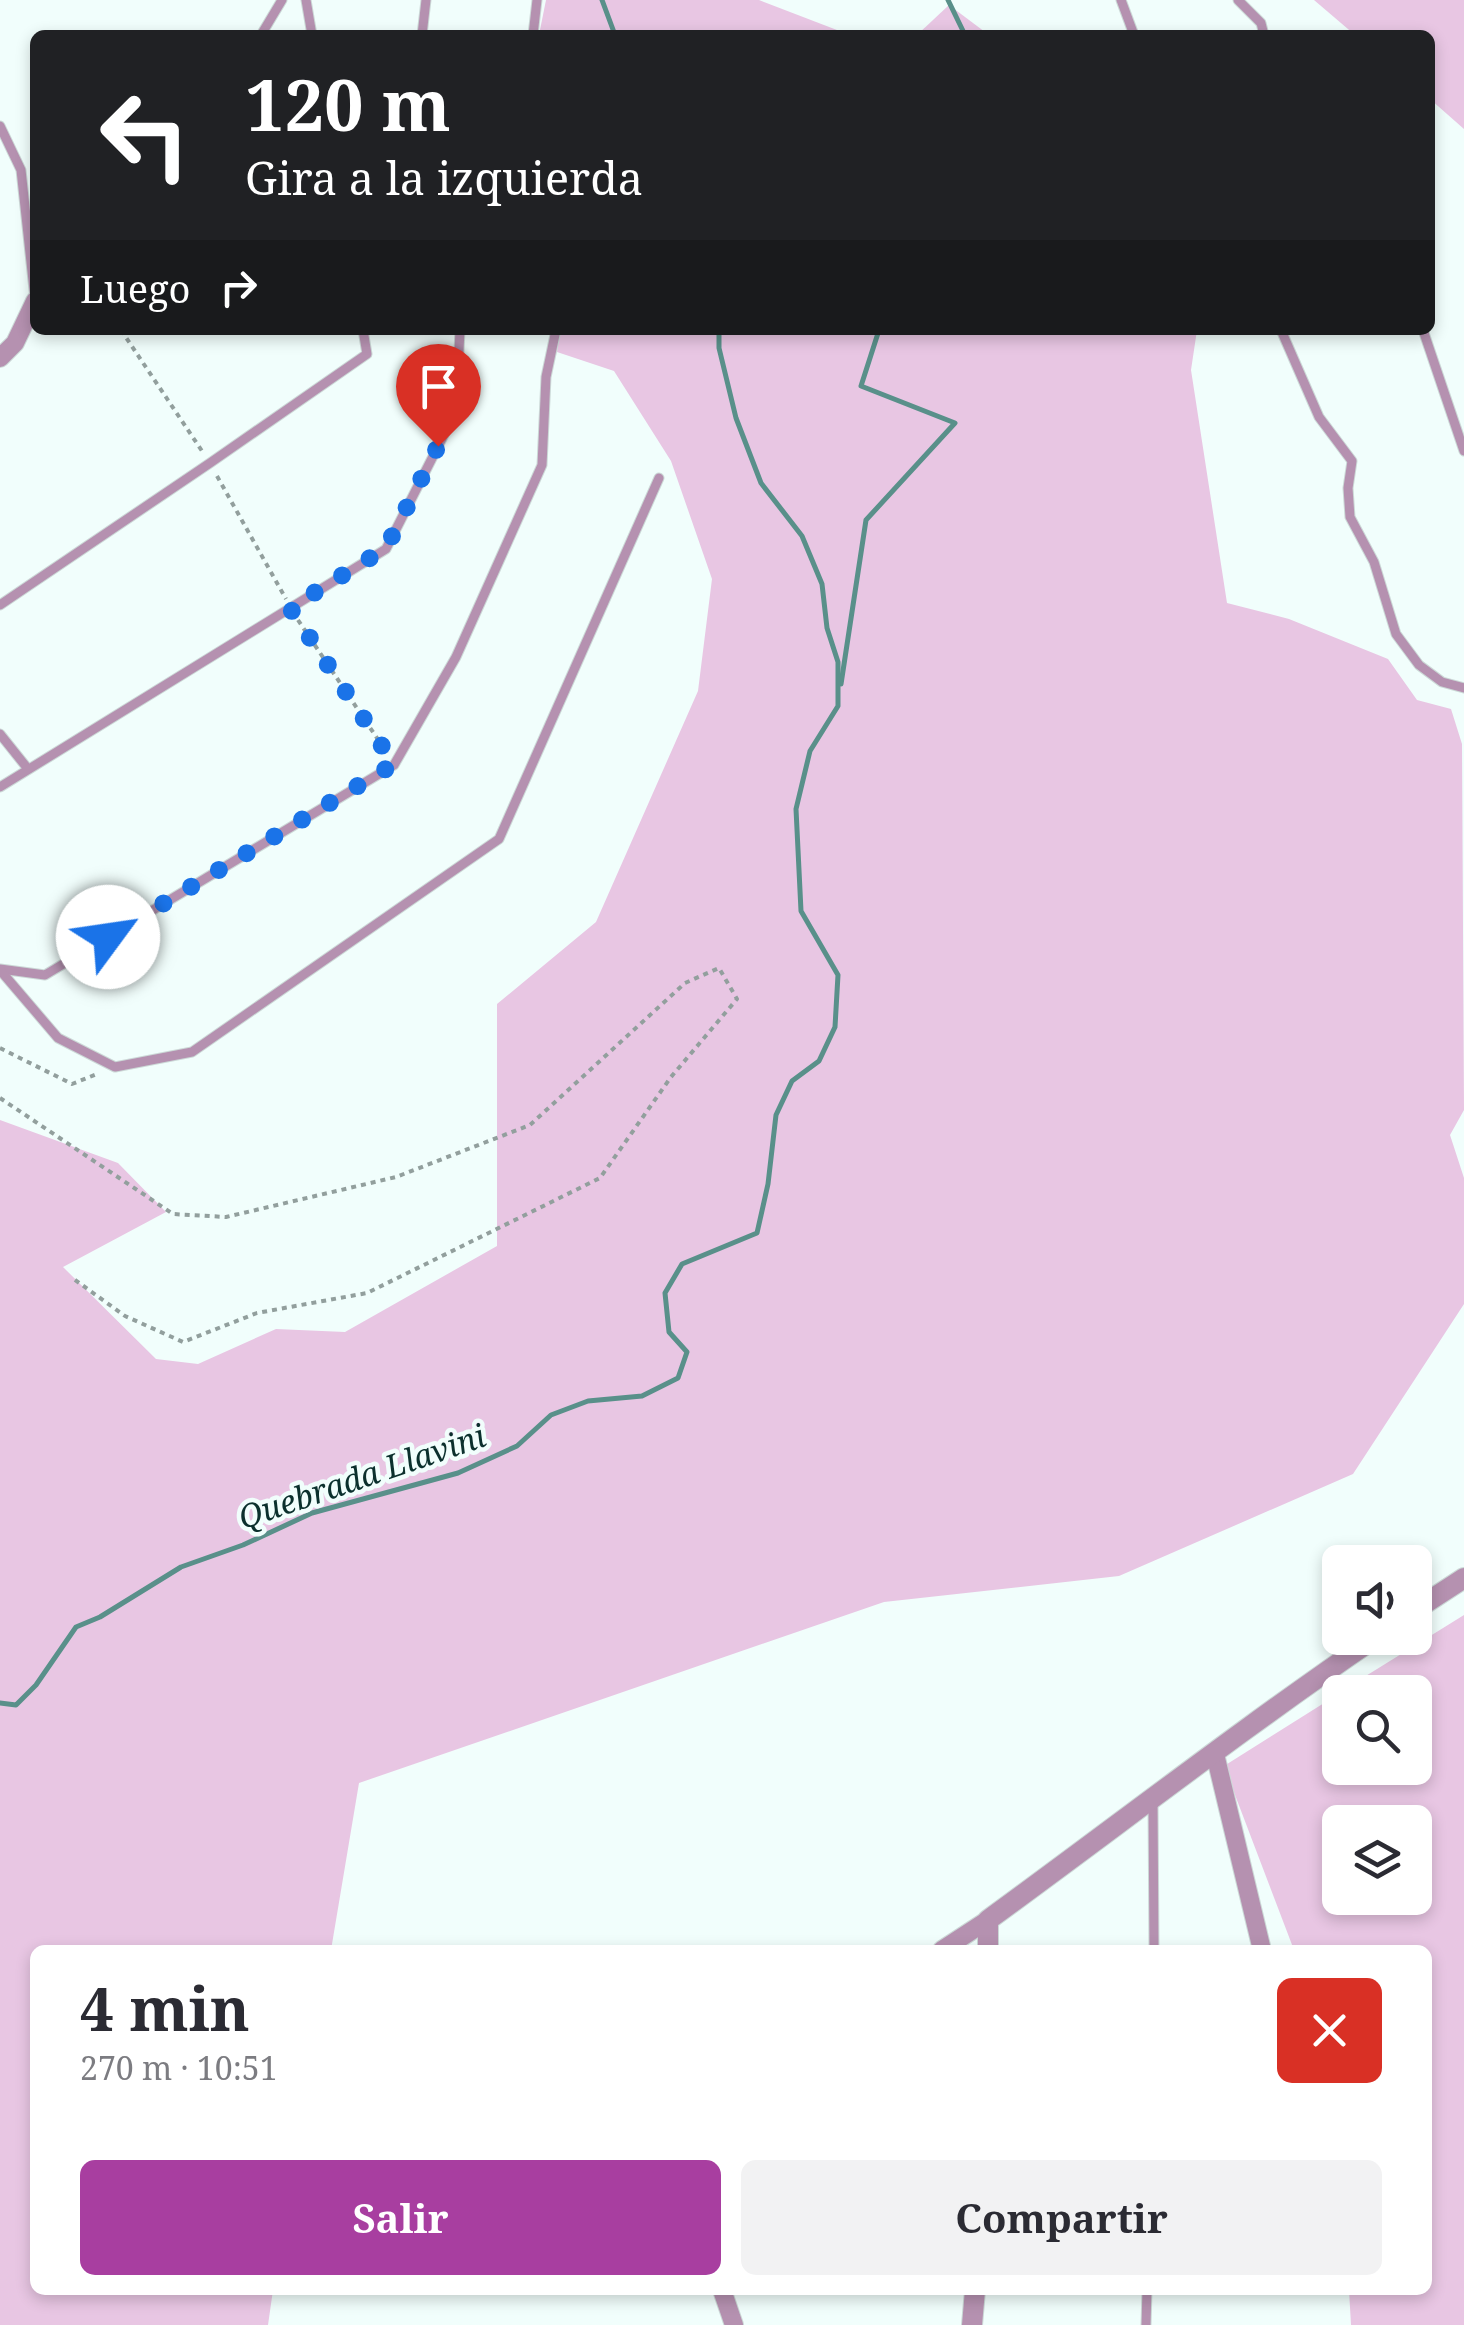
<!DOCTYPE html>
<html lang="es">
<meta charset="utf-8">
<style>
:root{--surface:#fff;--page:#f2f2f3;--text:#2b2b33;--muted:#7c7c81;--accent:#a83ea0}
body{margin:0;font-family:"Noto Serif",serif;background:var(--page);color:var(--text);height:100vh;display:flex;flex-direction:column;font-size:38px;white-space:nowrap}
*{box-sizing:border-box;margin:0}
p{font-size:32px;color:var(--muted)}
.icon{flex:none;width:55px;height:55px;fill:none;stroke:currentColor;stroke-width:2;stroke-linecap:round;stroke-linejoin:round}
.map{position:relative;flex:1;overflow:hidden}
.panel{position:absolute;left:30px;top:1945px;width:1402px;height:350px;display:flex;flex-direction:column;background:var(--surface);border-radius:15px;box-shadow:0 5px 15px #0003}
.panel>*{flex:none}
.top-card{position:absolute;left:30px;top:30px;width:1405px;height:305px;border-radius:15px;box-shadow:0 5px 15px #0003;background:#202124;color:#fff;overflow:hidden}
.fabs{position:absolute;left:1322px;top:1545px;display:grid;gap:20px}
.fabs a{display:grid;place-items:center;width:110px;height:110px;border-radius:15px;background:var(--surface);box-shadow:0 5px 15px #0003;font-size:50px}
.pin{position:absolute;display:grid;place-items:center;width:85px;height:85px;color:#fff;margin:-102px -42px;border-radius:50% 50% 50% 0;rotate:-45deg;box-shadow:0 0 10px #0007}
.pin .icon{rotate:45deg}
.me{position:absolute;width:110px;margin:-55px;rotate:59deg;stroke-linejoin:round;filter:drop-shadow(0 0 8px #0008)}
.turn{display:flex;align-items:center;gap:35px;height:210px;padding:0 50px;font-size:45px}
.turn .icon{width:130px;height:130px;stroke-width:2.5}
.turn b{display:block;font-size:70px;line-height:85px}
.then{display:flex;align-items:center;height:95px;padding:0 50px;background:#0003;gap:20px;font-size:38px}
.round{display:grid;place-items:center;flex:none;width:105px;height:105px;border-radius:15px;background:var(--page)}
.overview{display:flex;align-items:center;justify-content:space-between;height:170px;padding:0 50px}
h1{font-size:60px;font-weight:700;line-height:75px}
.primary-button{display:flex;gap:20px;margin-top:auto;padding:20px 50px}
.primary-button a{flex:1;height:115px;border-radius:15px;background:var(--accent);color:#fff;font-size:40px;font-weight:700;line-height:115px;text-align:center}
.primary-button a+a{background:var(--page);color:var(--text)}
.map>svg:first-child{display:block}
.green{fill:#e8c6e3;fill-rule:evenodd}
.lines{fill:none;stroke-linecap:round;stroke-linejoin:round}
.stream{stroke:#59908a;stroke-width:5}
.service-casing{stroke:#ccd9d7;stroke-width:11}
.minor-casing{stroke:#ccd9d7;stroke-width:20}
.tertiary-casing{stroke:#ccd9d7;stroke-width:22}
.path{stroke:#929f9d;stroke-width:4;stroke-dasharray:5 5;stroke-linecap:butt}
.service{stroke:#b591b0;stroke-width:9}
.minor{stroke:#b591b0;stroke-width:18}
.tertiary{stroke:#b591b0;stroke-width:20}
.route{stroke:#1a73e8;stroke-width:18;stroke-dasharray:0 32.4}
.labels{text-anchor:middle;stroke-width:9;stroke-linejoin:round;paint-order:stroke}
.water-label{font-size:32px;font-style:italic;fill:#0b302d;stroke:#f1fefc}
</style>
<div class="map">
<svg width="1464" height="2325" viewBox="0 0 1464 2325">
<rect width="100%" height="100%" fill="#f1fefc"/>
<!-- green -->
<g class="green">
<polygon points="546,0 759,0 850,35 539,35"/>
<polygon points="1314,0 1464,0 1464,129 1430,99 1430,35 1355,35"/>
<polygon points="949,5 989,35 917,35"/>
<polygon points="560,330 1197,330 1191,370 1227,603 1289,619 1388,659 1417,700 1451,709 1462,744 1464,1110 1450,1135 1464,1178 1464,1304 1353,1474 1119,1576 884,1602 359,1783 331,1950 35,1950 35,2290 273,2290 268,2325 0,2325 0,1120 118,1163 166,1212 63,1267 156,1359 198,1364 276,1329 345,1332 497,1246 497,1004 596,922 698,691 712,579 671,461 614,371 557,352"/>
<path d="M1464,1615V2325H1351L1349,2290H1428V1950H1294L1224,1766L1340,1693V1768H1415V1692H1340ZM1340,1822H1415V1898H1340Z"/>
</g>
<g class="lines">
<!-- stream -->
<g class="stream">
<polyline points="602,0 615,35"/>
<polyline points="948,0 965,35"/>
<polyline points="841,684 866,520 955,423 861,386 879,330"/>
<polyline points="0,1703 16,1705 36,1685 76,1627 100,1617 181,1567 243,1545 312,1513 458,1473 517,1446 551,1415 588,1401 642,1396 678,1378 687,1352 669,1332 665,1293 682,1264 757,1233 768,1184 776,1115 792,1081 819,1061 835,1027 838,975 801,911 796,809 810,751 838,706 838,662 827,628 822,584 802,536 761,483 736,418 719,348 719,330"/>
</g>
<defs>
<g id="service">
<polyline points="306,0 312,35"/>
<polyline points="1121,0 1134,35"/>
<polyline points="1238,0 1261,23 1264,35"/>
<polyline points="261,35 282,0"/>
<polyline points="422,35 426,0"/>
<polyline points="533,35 537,0"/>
<polyline points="0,126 21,170 35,299"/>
<polyline points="1281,330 1319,417 1352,461 1348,488 1350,517 1374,562 1396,634 1419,665 1442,682 1464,688"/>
<polyline points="1423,330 1464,451"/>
<polyline points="0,605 210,463 367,354 363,330"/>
<polyline points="0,734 28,769"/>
<polyline points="0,787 386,549 456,411 460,330"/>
<polyline points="0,969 45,975 394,765 456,657 542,465 546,377 556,330"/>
<polyline points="0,970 58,1038 115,1067 192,1052 499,839 659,478"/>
<polyline points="1153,1803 1154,1950"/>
<polyline points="1146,2325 1147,2290"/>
</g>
<g id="minor">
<polyline points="0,358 15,343 35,301"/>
<polyline points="1215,1754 1262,1950"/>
<polyline points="942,1950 988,1920"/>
<polyline points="722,2290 734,2325"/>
</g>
<g id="tertiary">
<polyline points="1415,1610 1464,1578"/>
<path d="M988,1950V1920C1117,1826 1243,1728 1375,1638"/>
<polyline points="972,2325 975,2290"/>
</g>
</defs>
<!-- service casing -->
<use href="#service" class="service-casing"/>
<!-- minor casing -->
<use href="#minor" class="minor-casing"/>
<!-- tertiary casing -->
<use href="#tertiary" class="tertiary-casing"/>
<!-- path -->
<g class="path">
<polyline points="121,330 202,451"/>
<polyline points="217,476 286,599"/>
<polyline points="298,620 387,753"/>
<polyline points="0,1048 72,1084 97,1074"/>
<polyline points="0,1098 173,1214 226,1217 396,1177 530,1125 685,983 719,968 737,999 671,1077 600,1178 367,1293 257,1313 183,1342 125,1316 71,1277"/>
</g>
<!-- service -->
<use href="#service" class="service"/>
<!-- minor -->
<use href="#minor" class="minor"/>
<!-- tertiary -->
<use href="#tertiary" class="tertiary"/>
</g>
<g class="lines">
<!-- route -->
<polyline class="route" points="108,937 394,764 290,608 386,548 438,446"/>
</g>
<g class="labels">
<!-- water labels -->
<g class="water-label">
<text transform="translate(362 1477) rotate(-19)" y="11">Quebrada Llavini</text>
</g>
</g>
</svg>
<div class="fabs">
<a><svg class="icon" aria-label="sound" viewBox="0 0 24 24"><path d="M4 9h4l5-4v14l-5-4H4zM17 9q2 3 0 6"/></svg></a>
<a><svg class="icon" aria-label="search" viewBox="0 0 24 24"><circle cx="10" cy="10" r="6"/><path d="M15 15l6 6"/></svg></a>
<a><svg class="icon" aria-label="layers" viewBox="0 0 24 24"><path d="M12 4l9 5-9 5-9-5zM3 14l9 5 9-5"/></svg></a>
</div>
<div class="pin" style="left:438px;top:446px;background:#d93025"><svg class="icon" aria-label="arrive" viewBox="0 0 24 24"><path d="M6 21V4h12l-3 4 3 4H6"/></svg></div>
<svg class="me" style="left:108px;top:937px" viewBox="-20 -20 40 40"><circle r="19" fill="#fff"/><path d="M0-13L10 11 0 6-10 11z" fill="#1a73e8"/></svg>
<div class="top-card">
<div class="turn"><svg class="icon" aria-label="left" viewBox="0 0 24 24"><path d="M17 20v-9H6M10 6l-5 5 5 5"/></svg><div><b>120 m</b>Gira a la izquierda</div></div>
<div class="then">Luego<svg class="icon" aria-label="right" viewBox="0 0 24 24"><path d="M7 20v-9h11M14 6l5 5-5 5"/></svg></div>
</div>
<section class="panel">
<div class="overview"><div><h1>4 min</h1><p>270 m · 10:51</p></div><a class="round" style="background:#d93025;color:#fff"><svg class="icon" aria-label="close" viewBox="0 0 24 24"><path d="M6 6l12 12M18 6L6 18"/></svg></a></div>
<div class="primary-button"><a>Salir</a><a>Compartir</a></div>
</section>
</div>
